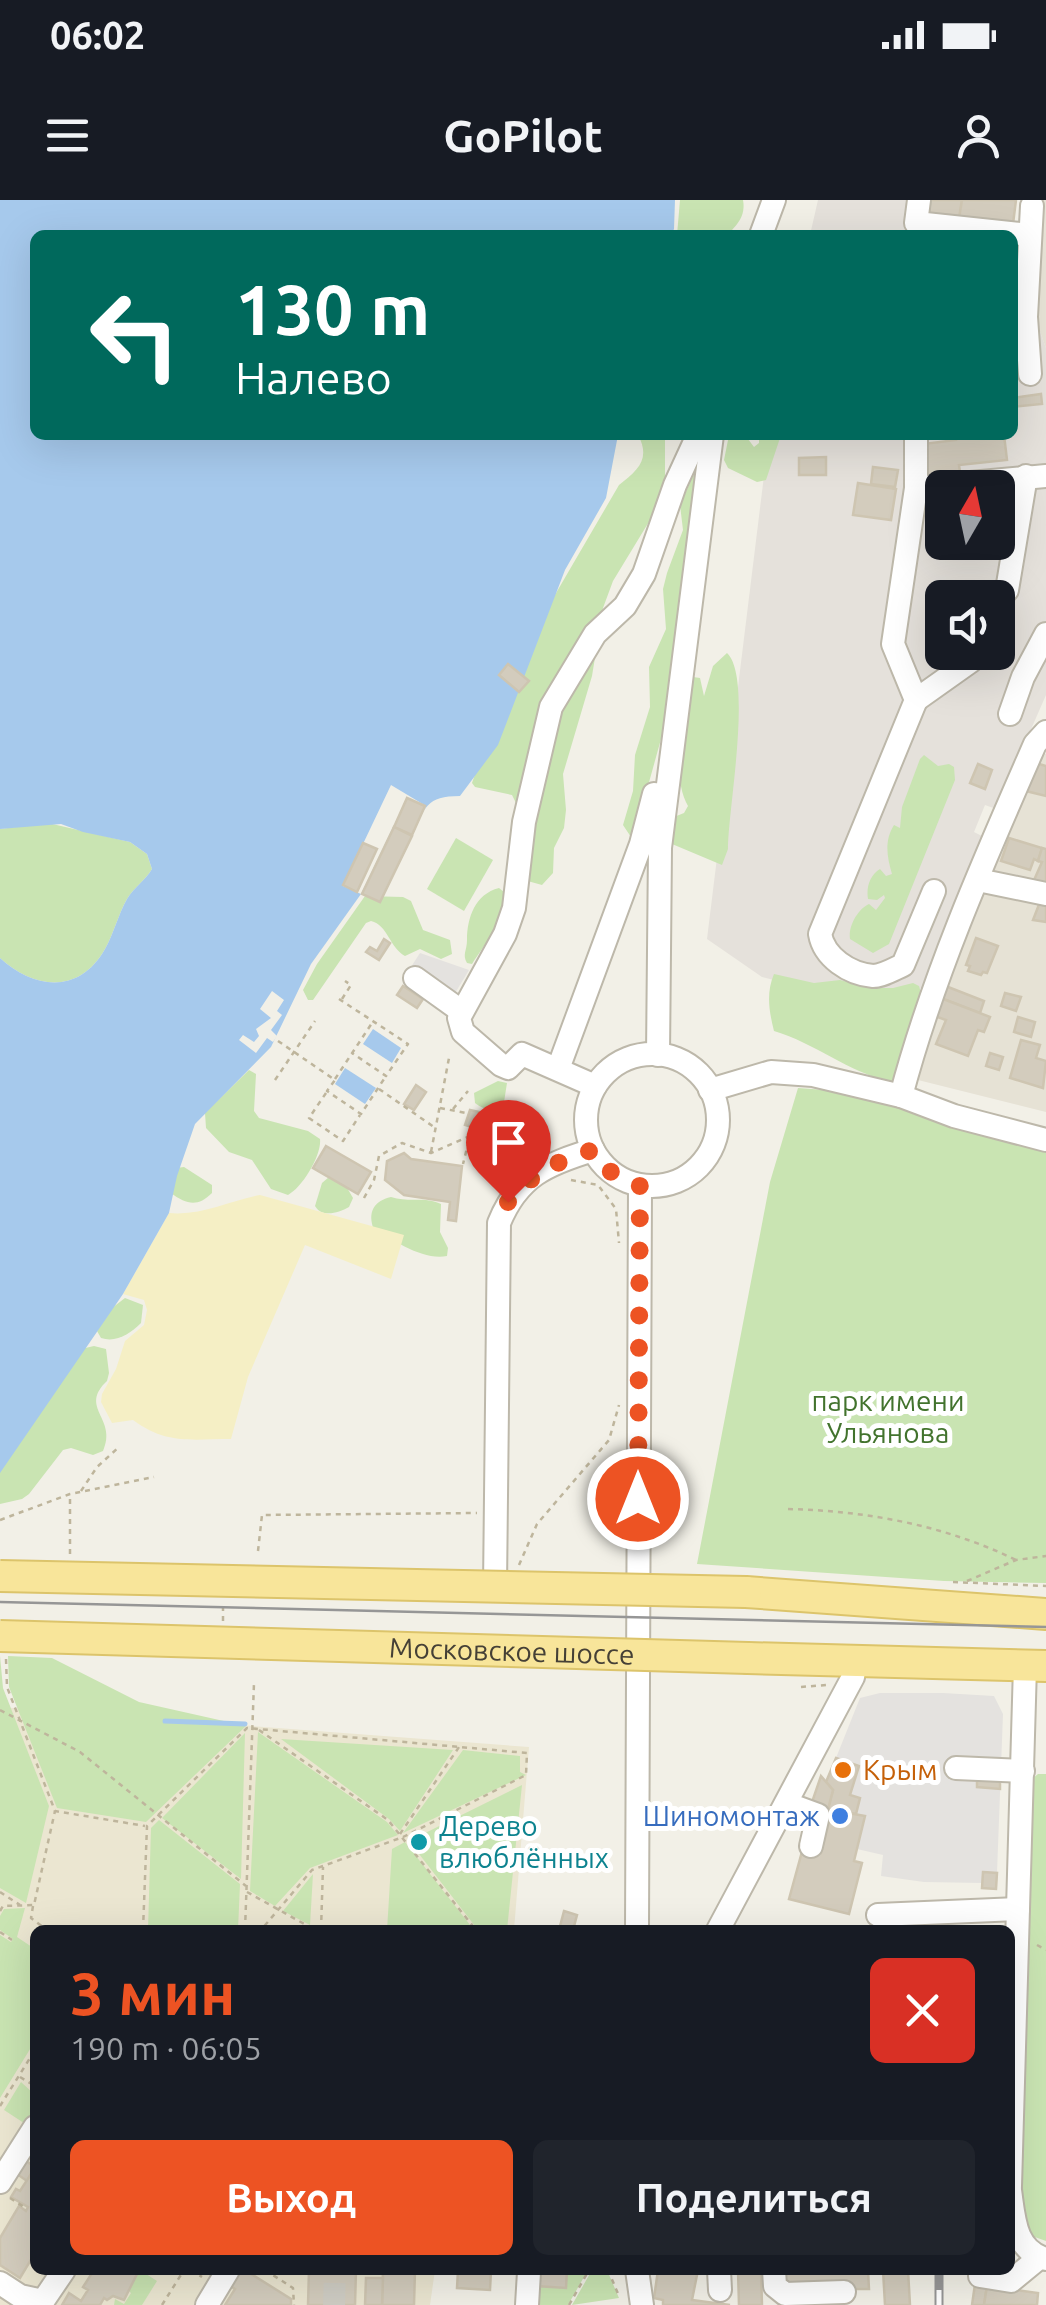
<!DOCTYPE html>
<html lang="ru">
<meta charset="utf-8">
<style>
:root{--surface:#171b24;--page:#20242c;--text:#f1f3f6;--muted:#9ea1a6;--accent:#ed5323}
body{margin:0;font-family:Ubuntu,sans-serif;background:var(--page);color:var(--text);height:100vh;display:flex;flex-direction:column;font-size:38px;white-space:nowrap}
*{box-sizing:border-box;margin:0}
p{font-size:32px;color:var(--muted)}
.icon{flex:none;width:55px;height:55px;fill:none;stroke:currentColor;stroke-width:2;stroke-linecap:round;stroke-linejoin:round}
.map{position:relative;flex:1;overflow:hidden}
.side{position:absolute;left:30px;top:1725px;width:985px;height:350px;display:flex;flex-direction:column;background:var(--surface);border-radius:15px;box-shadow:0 10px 40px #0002}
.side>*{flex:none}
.hud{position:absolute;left:30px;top:30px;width:988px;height:210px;border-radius:15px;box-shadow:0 10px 40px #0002;background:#00695c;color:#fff;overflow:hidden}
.needle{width:65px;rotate:9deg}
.buttons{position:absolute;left:925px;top:270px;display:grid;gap:20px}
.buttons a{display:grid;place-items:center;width:90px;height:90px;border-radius:15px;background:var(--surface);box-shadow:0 10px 40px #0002;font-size:50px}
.pin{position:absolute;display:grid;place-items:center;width:85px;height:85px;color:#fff;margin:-102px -42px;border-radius:50% 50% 50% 0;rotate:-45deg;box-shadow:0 0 10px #0007}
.pin .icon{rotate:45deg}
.me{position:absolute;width:110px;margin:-55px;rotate:0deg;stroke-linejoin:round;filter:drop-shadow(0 0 8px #0008)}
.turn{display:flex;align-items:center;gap:35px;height:210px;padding:0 40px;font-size:45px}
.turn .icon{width:130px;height:130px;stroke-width:2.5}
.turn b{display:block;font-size:70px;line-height:85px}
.round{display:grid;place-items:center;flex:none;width:105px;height:105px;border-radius:15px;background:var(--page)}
.headline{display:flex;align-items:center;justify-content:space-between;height:170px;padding:0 40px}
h1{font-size:60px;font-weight:700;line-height:75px;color:var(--accent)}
.action{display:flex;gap:20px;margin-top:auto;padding:20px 40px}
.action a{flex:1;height:115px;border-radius:15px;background:var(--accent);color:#fff;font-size:40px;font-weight:700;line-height:115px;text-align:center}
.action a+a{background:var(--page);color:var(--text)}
.status{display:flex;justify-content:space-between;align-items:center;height:70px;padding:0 50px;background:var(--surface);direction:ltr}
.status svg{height:28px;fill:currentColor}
header{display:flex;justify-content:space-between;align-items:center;height:130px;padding:0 40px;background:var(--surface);font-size:45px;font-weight:700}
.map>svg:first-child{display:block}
.residential{fill:#e6e2d5}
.industrial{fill:#e5e1db;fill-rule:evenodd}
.education{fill:#ebe6d1}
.green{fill:#c9e4b2}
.sand{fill:#f5efc5}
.parking{fill:#e4e2df}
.water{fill:#a6c9ec}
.pier{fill:#f2f0e7}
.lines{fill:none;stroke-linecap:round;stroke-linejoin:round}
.stream{stroke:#a6c9ec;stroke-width:5}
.building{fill:#d3ccbd;stroke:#cec5b1;stroke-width:2.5}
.minor-tunnel{stroke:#cfcdc4;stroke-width:22;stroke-dasharray:22 11;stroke-linecap:butt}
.minor-casing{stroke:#bdb8aa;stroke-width:26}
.major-casing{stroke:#dcc46b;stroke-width:34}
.path{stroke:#beb59c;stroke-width:2.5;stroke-dasharray:5 5;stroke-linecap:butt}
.minor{stroke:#fff;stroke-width:22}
.major{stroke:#f8e59a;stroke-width:30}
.tram{stroke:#969696;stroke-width:2.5}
.rail-casing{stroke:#969696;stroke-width:9}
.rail{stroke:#fff;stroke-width:5;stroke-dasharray:15;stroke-linecap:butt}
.major-bridge-casing{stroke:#dcc46b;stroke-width:34;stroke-linecap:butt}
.major-bridge{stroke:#f8e59a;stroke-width:30}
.route{stroke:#ed5323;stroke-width:18;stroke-dasharray:0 32.4}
.food-dot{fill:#e8710a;stroke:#fff;stroke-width:4}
.shop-dot{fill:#3f7fe0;stroke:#fff;stroke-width:4}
.culture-dot{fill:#0f9aa8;stroke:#fff;stroke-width:4}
.labels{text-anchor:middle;stroke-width:10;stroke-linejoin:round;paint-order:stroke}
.park-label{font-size:28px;fill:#42732d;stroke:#fff}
.street-label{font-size:28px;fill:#454036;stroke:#fff}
.food-label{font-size:28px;fill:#c56008;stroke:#fff;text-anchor:start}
.shop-label{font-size:28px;fill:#366cbe;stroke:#fff;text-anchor:end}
.culture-label{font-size:28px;fill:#0d838f;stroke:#fff;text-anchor:start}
</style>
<div class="status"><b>06:02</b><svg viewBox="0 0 49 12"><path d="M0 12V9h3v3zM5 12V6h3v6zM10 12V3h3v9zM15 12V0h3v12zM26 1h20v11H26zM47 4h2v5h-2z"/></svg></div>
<header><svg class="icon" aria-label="menu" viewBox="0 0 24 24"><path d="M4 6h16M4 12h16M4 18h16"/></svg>GoPilot<svg class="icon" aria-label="person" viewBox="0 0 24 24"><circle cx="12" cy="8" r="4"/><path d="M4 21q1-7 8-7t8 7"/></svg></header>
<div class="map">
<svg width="1046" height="2105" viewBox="0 0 1046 2105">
<rect width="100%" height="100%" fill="#f2f0e7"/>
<!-- residential -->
<g class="residential">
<polygon points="1044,0 1046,0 1046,148 1038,126"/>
<polygon points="1041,552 1046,554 1046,691 990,677 1003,627"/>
<polygon points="994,689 1046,701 1046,912 918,880 914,868 980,693"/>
</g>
<!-- industrial -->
<path class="industrial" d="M818,0H1016L1013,23L1043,27L1038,126L1046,148V495L996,609L985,605L974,632L984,637L923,788L861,802L762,777L707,739L769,235H1012V35H810ZM942,288H998V342H942ZM942,398H998V452H942Z"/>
<!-- education -->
<polygon class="education" points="0,1507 529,1547 514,1730 35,1730 35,2070 435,2070 430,2105 0,2105"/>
<!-- green -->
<g class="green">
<path d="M680,0H743C746,16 737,25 727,35H677Z"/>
<path d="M638,235H665V285L661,302L613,381L603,408L592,476L563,574L566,610L564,628L554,648L553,673L542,685L524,680L520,611L512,595L475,587L472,583L510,472L619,285C638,270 651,259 638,235Z"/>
<polygon points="729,235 745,235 754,247 759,243 759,235 781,235 766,280 757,282 728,268 724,260"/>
<polygon points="694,274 700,279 666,521 633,640 623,625 633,591 635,555 650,507 649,467 666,429 663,389 667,373 683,330 680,305"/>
<path d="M727,453C753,478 728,609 728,649L722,665L672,644L674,617L684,613L688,606C670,575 682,509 693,477L700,478L704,496L713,466Z"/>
<path d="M924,555L938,566L949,564L954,567L955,580L889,744L873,753L850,739C848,726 858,709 869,704L876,710L885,698L884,695L877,700L868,699C866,687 870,675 880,669L886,676L892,674C887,657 884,641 894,625L900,628L902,607L920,559Z"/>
<path d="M48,623L130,642L147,654L152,669C145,681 134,687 127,699C118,715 114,733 105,749C79,795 34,789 0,758V629Z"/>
<polygon points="456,638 493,660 464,711 427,689"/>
<path d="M499,688L504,692C506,719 486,742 472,764L467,763C462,754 467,751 467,740C467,718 475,694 499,688Z"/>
<path d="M365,696L403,697L411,701L423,730L450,740L452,754L441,759L420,749L405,756C389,747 388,725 371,721L366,723L313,800H308L303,790L317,764Z"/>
<path d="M774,774L814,783L840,780L871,788H893L913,783L919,786L922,796L899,876L891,882C848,872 815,843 774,831C769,811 766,793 774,774Z"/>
<path d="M249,870L256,874L254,911L259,918L308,931L320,939C322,955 302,988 288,995L271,989L252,960L229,952L206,928L205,913Z"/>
<path d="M498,881L507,883L504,902C495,913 485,911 475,903L474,893Z"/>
<path d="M798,888C884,892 965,922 1046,946V1383L944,1381L697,1364L770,982Z"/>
<path d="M184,967L212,985V993C198,1007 187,1005 171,993L176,968Z"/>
<path d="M329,977L346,986L353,998L349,1007C338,1013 322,1018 315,1006L322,983Z"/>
<path d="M391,997C409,1003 425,996 441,1004L440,1032L448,1048L447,1056C423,1061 394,1040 374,1030C367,1012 374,1001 391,997Z"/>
<path d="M125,1098L143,1105L141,1123C130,1134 116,1143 101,1138L97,1131L112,1108Z"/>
<path d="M94,1146L106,1149L109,1173L107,1181C78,1208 118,1218 103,1251L93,1255L71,1248L63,1250L29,1294L22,1299L0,1304V1263L81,1149Z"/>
<polygon points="0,1456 3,1488 49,1606 26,1703 0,1688"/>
<polygon points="8,1456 52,1458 139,1502 246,1526 146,1622 57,1608 9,1487"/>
<polygon points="258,1532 387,1622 398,1635 310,1668 275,1706 250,1691"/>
<polygon points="245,1533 241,1679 162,1618"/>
<polygon points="281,1539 453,1550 400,1631 389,1619"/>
<polygon points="463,1550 520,1556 520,1572 526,1575 403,1633"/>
<polygon points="1038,1574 1046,1574 1046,2041 1032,2036 1015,2011 1029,1736 1025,1714 1032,1579"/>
<polygon points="522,1585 507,1730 478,1730 409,1641"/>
<polygon points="159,1620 240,1684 238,1730 148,1730 151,1628"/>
<polygon points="405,1642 474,1730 387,1730 392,1649"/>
<polygon points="313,1674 310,1725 283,1711"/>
<polygon points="25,1708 17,1737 35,1749 35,1841 0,1898 0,1735 11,1742 13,1739 0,1730 0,1716 4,1709"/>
<polygon points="21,1882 35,1895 35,1913 27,1925 4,1910"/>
<polygon points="140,2070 157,2081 142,2105 114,2105 115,2099 124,2104 131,2093 128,2090"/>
<polygon points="536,2070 588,2070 568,2105 539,2105"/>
<polygon points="592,2070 607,2070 619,2098 572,2105"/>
</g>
<!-- sand -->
<path class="sand" d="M260,995L404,1035L391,1079L305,1045L248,1177L231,1239C191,1239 167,1245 133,1220L112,1223L101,1202L102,1194L116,1169L125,1141L144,1125L147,1110L144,1100L123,1094L169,1013C202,1016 229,1001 260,995Z"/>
<!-- parking -->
<g class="parking">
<polygon points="420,753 469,770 446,808 402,781"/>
<polygon points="943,1493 994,1496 1003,1514 997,1673 982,1683 924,1682 881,1676 883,1655 857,1649 864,1617 856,1614 859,1598 850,1595 859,1567 836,1558 860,1498 880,1493"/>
</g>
<!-- water -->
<g class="water">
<path d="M0,0H675L674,29L671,35H35V235H618L606,298L565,370L498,545L460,596C426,596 425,607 412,636L393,627L361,694L311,764L271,847L195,924L177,976L169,1013L123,1094L0,1273V758C34,789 79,795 105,749C114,733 118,715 127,699C134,687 145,681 152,669L147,654L130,642L83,632L61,624L0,629Z"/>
<polygon points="373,829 401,848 392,863 363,844"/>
<polygon points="345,868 376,888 365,904 335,884"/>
</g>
<!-- pier -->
<g class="pier">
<polygon points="391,585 426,606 412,636 393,627 361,694 343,686"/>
<polygon points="272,791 284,800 277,811 282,815 271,830 277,836 273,842 267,838 256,853 239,840 243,835 254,842 259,836 256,829 271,818 260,809"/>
</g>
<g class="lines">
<!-- stream -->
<polyline class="stream" points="165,1521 245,1524"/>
</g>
<!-- building -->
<g class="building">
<polygon points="928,0 962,0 959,23 926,19"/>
<polygon points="962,0 1016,0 1013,24 959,18"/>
<polygon points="1041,194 1042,204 1012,207 1012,198"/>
<polygon points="956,235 1004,235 1007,260 959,265 960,272 926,275 923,244 956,240"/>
<polygon points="826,257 826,275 799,275 799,258"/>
<polygon points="873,267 898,270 895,287 871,284"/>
<polygon points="858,283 896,289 891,320 853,315"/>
<polygon points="998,318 1012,322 1002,359 988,356 991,342 998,342"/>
<polygon points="508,464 529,481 519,492 499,475"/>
<polygon points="1036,563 1046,566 1046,596 1026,591"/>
<polygon points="978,564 992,570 985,589 970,583"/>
<polygon points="407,598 425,606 412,635 394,627"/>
<polygon points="394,627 412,636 380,702 362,694"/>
<polygon points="1009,638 1042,648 1038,661 1034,659 1030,670 1001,661"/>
<polygon points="363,643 377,649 357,692 343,685"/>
<polygon points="1042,648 1046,649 1046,689 1031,687 1042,662 1038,661"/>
<polygon points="1040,702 1046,703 1046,722 1033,720"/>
<polygon points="976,738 998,746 987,773 983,772 981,775 968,771 970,766 966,765"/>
<polygon points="384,739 390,743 379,760 366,752 370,747 377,751"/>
<polygon points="943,785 984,801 980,813 938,797"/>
<polygon points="403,786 423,799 417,808 397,795"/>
<polygon points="1005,793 1021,797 1016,811 1001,806"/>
<polygon points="938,797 990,817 984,832 978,830 968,856 936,844 946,820 932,815"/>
<polygon points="1018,817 1035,822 1031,837 1014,832"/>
<polygon points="1021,840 1040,845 1036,858 1046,861 1043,888 1010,878"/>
<polygon points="990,853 1003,857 999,870 986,866"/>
<polygon points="416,885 426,892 414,910 404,904"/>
<polygon points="470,910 479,912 475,928 465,925"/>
<polygon points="326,946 371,972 358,994 313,968"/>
<polygon points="404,953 411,959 462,966 456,1021 448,1020 450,1002 404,995 385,980 387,961"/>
<polygon points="836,1558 859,1566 850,1595 860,1598 856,1614 828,1609 833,1590 826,1582"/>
<polygon points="821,1576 833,1590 828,1609 811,1605"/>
<polygon points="977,1578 1000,1580 1000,1589 977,1587"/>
<polygon points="832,1610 865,1616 854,1661 862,1663 849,1714 789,1699 803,1648 821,1653"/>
<polygon points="983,1672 997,1673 996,1689 982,1688"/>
<polygon points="564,1711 577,1715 573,1730 559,1730"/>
<polygon points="26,1961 35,1967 27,1981 17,1974"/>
<polygon points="35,1968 35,2053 20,2078 0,2065 0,2038 19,2006 26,2011 28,2007 11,1997 16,1989 20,1991"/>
<polygon points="94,2070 139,2070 124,2100 113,2096 107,2100 104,2098 100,2105 62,2105 69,2093 81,2101 88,2090 83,2087"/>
<polygon points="236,2070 245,2070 291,2099 291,2105 225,2105 235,2089 227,2084"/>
<polygon points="309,2070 356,2070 355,2105 308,2105"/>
<polygon points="383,2070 415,2070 414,2105 382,2105"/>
<polygon points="458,2070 491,2070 490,2090 457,2088"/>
<polygon points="537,2070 567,2070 566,2088 536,2086"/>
<polygon points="658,2070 698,2070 692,2100 730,2105 663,2105 663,2100 654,2098"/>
<polygon points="738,2070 761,2070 762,2105 739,2105"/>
<polygon points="784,2070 868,2070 869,2089 785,2089"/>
<polygon points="883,2070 908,2070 910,2105 885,2105"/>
<polygon points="366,2078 383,2078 382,2105 365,2105"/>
<polygon points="975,2084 987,2086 984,2105 972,2105"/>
<polygon points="987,2086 1038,2093 1037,2105 984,2105"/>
</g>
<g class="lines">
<!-- minor-tunnel -->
<polyline class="minor-tunnel" points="334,2105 335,2070"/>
<defs>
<g id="minor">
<polyline points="919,0 916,23 1030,35"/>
<polyline points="761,35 774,0"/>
<polyline points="1030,174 1026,117 1032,6"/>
<path d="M916,235V288L893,444L916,500L820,734C824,757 849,774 873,776C883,776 894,769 903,765L934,691"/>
<polyline points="916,288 1046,276"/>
<polyline points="998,400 1007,390 1026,276"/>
<polyline points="916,500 971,461 974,452"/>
<polyline points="1010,514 1023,477 1046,434"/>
<polyline points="978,680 1046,694"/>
<polyline points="415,778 461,811"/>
<circle cx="652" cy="920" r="66"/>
<polyline points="658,855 660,648 712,235"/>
<polyline points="558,869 641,644 654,594"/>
<polyline points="595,886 522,854 508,868 501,865 463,832 459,818 505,734 514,708 524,622 551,507 595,434 625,406 644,374 675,285 698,235"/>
<polyline points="710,890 771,872 813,875 901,896 954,916 1046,940"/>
<path d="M901,896C933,775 985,658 1035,544L1046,532"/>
<path d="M495,1387L499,1023C518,976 547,964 593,950"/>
<polyline points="956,1568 1023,1571"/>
<polyline points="788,1604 818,1615 811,1646"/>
<polyline points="878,1715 1018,1709"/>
<polyline points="637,1730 640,986"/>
<polyline points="718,1730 853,1477 856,1461"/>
<polyline points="0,1982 35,1927"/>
<polyline points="1010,1986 1025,1466"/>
<path d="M1010,1990C1014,2017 1014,2050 1046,2059"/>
<polyline points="637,2070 642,2105"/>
<polyline points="719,2070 720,2090"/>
<polyline points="774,2070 775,2086 785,2094 844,2092"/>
<polyline points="980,2076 1011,2081 1039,2058"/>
<polyline points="0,2083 20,2096 43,2101 64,2070"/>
<polyline points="207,2105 228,2070"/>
<polyline points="527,2105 529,2072"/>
</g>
<g id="major">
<polyline points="746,1392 1046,1414"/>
<polyline points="748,1458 1046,1466"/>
</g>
</defs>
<!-- minor casing -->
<use href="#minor" class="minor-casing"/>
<!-- major casing -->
<use href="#major" class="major-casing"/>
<!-- path -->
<g class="path">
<polyline points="339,799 408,844 386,876 352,853"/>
<polyline points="342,799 351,785 345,781"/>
<polyline points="278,841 335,880 327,891 361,914 386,876"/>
<polyline points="335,879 372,823"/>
<polyline points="275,880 315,821"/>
<polyline points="379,889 434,927"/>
<polyline points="326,893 309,918 343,941 360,915"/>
<polyline points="440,908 466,913"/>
<polyline points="453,909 468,891"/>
<polyline points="431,952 449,858"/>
<polyline points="571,980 598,985 616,1009 619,1043"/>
<polyline points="364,998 374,980 379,956 402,943 431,953 470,936 463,964"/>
<polyline points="81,1291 97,1267 119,1247"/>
<path d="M788,1309C867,1311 944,1325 1016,1360"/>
<polyline points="0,1320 70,1294 154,1277"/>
<polyline points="258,1351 262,1315 477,1313"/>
<polyline points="70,1354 70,1294"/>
<polyline points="519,1365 537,1324 609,1240 619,1205"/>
<polyline points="967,1381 1016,1360 1046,1356"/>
<polyline points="953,1382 1046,1386"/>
<polyline points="223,1421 223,1404"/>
<polyline points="6,1459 7,1487 55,1611 145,1626"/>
<polyline points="801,1487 826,1485"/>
<polyline points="0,1510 80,1552 246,1686"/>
<polyline points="259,1530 388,1620 476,1730"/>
<polyline points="400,1634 459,1547"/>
<polyline points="0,1692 20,1705"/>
<polyline points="247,1692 315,1730"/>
<polyline points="33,1706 31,1718 47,1730"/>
<polyline points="0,1711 3,1706 34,1705 55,1611"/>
<polyline points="143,1730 147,1626 247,1528 527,1553 526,1575 403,1637 312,1670 261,1730"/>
<polyline points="245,1730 254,1483"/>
<polyline points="321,1730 323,1667"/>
<polyline points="0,1732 12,1740"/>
<polyline points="1037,1745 1046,1750"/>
<polyline points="20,1877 35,1886 33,1890"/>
<polyline points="0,1906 35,1850"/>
<polyline points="10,1998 24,2007"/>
<polyline points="191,2070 202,2077"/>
<polyline points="265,2070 293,2088 294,2105"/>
<polyline points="608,2070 619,2096"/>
<polyline points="162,2105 184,2070"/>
<polyline points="569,2105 589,2070"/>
</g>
<!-- minor -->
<use href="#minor" class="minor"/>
<!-- major -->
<use href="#major" class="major"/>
<!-- tram -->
<polyline class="tram" points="0,1402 1046,1427"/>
<defs>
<polyline id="rail" points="939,2105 939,2070"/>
</defs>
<!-- rail casing -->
<use href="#rail" class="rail-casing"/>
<!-- rail -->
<use href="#rail" class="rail"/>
<defs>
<g id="major-bridge">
<polyline points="0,1376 746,1392"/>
<path id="s1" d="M0,1436L748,1458"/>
</g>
</defs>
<!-- major-bridge casing -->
<use href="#major-bridge" class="major-bridge-casing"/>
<!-- major-bridge -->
<use href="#major-bridge" class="major-bridge"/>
</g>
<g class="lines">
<!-- route -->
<path class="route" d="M508,1002C532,973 557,961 593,950C603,970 619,979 640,986L638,1299"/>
</g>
<!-- markers -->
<circle class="food-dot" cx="843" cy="1570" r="10"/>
<circle class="shop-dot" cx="840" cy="1616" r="10"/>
<circle class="culture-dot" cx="419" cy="1642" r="10"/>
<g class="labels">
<!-- park labels -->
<g class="park-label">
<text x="888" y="1211">парк имени<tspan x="888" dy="32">Ульянова</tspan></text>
</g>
<!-- street labels -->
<g class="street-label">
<text dy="10" stroke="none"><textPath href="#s1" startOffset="512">Московское шоссе</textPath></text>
</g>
<!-- food labels -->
<g class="food-label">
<text x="863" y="1580">Крым</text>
</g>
<!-- shop labels -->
<g class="shop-label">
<text x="820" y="1626">Шиномонтаж</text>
</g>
<!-- culture labels -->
<g class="culture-label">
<text x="439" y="1636">Дерево<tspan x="439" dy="32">влюблённых</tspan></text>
</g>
</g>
</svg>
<div class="buttons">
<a><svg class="needle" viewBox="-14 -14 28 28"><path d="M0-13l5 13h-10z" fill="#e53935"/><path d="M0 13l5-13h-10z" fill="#9ea1a6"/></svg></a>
<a><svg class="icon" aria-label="sound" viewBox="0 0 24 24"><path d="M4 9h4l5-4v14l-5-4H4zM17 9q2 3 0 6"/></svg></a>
</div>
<div class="pin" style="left:508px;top:1002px;background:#d93025"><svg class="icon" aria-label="arrive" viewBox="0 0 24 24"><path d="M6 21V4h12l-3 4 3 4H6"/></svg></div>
<svg class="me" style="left:638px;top:1299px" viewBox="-20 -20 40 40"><circle r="17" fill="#ed5323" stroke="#fff" stroke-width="3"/><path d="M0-11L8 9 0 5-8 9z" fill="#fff"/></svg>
<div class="hud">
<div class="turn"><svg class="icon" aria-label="left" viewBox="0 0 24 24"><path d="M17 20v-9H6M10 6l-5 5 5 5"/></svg><div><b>130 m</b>Налево</div></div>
</div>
<section class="side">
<div class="headline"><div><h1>3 мин</h1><p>190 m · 06:05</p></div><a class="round" style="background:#d93025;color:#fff"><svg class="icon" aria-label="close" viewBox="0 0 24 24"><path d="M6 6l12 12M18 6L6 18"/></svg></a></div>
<div class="action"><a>Выход</a><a>Поделиться</a></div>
</section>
</div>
